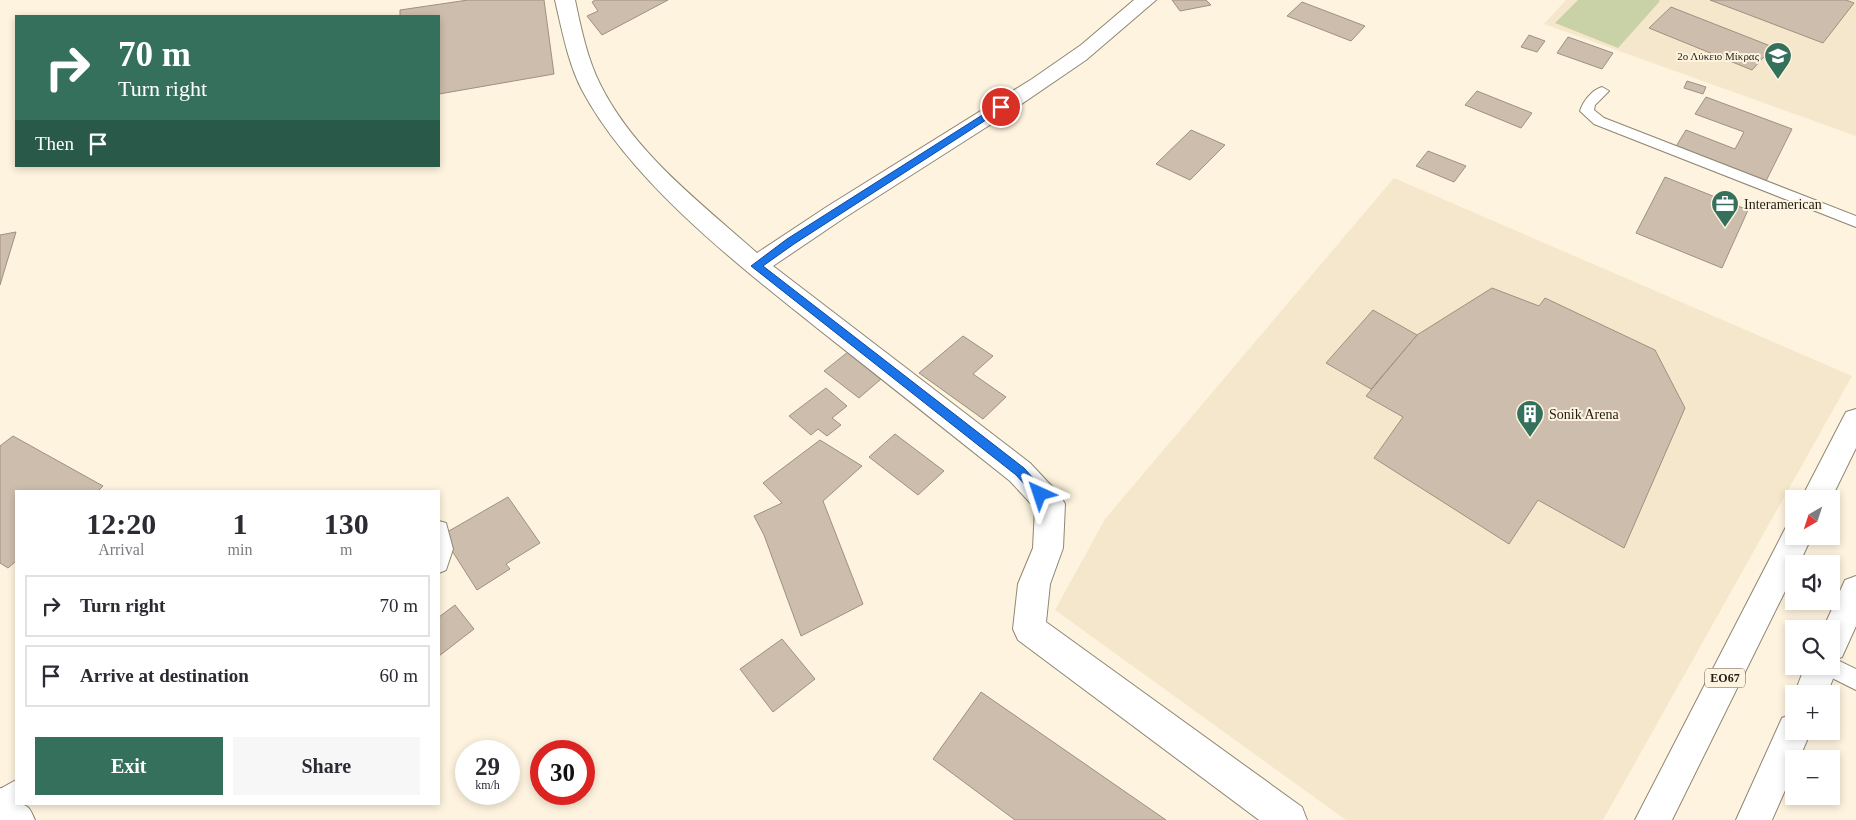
<!DOCTYPE html>
<meta charset="utf-8">
<style>
:root{--surface:#fff;--page:#f7f7f7;--text:#2b2b33;--muted:#7c7c81;--line:#e1e1e2;--accent:#34705b}
body{margin:0;font-family:"Times New Roman",serif;background:var(--page);color:var(--text);height:100vh;display:flex;flex-direction:column;font-size:19px;white-space:nowrap}
*{box-sizing:border-box;margin:0}
p{font-size:16px;color:var(--muted)}
.icon{flex:none;width:28px;height:28px;fill:none;stroke:currentColor;stroke-width:2;stroke-linecap:round;stroke-linejoin:round}
.map{position:relative;flex:1;overflow:hidden}
.side{position:absolute;left:15px;top:490px;width:425px;height:315px;display:flex;flex-direction:column;background:var(--surface);border-radius:0px;box-shadow:0 2px 8px #0003}
.side>*{flex:none}
.banner{position:absolute;left:15px;top:15px;width:425px;height:152px;border-radius:0px;box-shadow:0 2px 8px #0003;background:#34705b;color:#fff;overflow:hidden}
.needle{width:32px;rotate:219deg}
.tools{position:absolute;left:1785px;top:490px;display:grid;gap:10px}
.tools a{display:grid;place-items:center;width:55px;height:55px;border-radius:0px;background:var(--surface);box-shadow:0 2px 8px #0003;font-size:25px}
.speed{position:absolute;left:455px;top:740px;display:flex;gap:10px;font-size:25px;font-weight:700;text-align:center}
.speed>*{display:grid;place-content:center;width:65px;height:65px;border-radius:50%;background:var(--surface);box-shadow:0 2px 8px #0003;line-height:1}
.speed small{font-size:12px;font-weight:400}
.speed .limit{border:8px solid #d22;background:#fff;color:#111}
.pin{position:absolute;display:grid;place-items:center;width:42px;height:42px;color:#fff;margin:-21px;border:2px solid #fff;border-radius:50%;box-shadow:0 1px 5px #0007}
.me{position:absolute;width:55px;margin:-28px;rotate:318deg;stroke-linejoin:round;filter:drop-shadow(0 0 4px #0008)}
.turn{display:flex;align-items:center;gap:18px;height:105px;padding:0 20px;font-size:22px}
.turn .icon{width:65px;height:65px;stroke-width:2.5}
.turn b{display:block;font-size:35px;line-height:42px}
.then{display:flex;align-items:center;height:48px;padding:0 20px;background:#0003;gap:10px;font-size:19px}
.eta{display:flex;justify-content:space-evenly;align-items:center;height:85px;text-align:center}
.eta b{font-size:30px;font-weight:700;line-height:35px}
.cta{display:flex;gap:10px;margin-top:auto;padding:10px 20px}
.cta a{flex:1;height:58px;border-radius:0px;background:var(--accent);color:#fff;font-size:20px;font-weight:700;line-height:58px;text-align:center}
.cta a+a{background:var(--page);color:var(--text)}
ul{padding:0;list-style:none}
li{display:flex;align-items:center;gap:15px;height:62px;margin:0 10px 8px;padding:0 10px;border:2px solid var(--line);border-radius:0px}
li div{flex:1}
li b{display:block;font-size:19px}
li em{font-style:normal}
.map>svg:first-child{display:block}
.built{fill:#f5e7cb}
.green{fill:#c9d1a6}
.building{fill:#cdbdac;stroke:#9f9080}
.lines{fill:none;stroke-linecap:round;stroke-linejoin:round}
.lane-casing{stroke:#8f8673;stroke-width:2}
.street-casing{stroke:#8f8673;stroke-width:2}
.primary-casing{stroke:#8f8673;stroke-width:2}
.lane{fill:#fff;fill-rule:evenodd}
.street{fill:#fff;fill-rule:evenodd}
.primary{fill:#fff;fill-rule:evenodd}
.route{fill:#1a73e8;stroke:#114b97}
.labels{text-anchor:middle;stroke-width:4;stroke-linejoin:round;paint-order:stroke}
.far-poi-label{font-size:11px;fill:#211e16;stroke:#fdf3de;text-anchor:end}
.shield{fill:#fdf3de;stroke:#635e52;stroke-width:1}
.shield-label{font-size:12px;font-weight:bold;fill:#211e16}
.poi-label{font-size:14px;fill:#211e16;stroke:#fdf3de;text-anchor:start}
</style>
<div class="map">
<svg width="1856" height="820" viewBox="0 0 1856 820">
<rect width="100%" height="100%" fill="#fdf3de"/>
<!-- built -->
<g class="built">
<polygon points="1566,0 1856,0 1856,136 1544,24"/>
<polygon points="1394,178 1852,376 1603,820 1346,820 1055,610 1105,519"/>
</g>
<!-- green -->
<polygon class="green" points="1578,0 1658,0 1660,1 1618,48 1555,23"/>
<!-- building -->
<g class="building">
<polygon points="468,0 544,0 554,74 439,94 439,16 400,16 400,10"/>
<polygon points="595,0 668,0 602,35 587,16 598,11 592,2"/>
<polygon points="1172,0 1206,0 1211,5 1180,11"/>
<polygon points="1710,0 1846,0 1854,3 1823,43"/>
<polygon points="1302,2 1365,26 1351,41 1287,16"/>
<polygon points="1671,7 1773,47 1752,70 1649,28"/>
<polygon points="1529,35 1545,41 1537,52 1521,47"/>
<polygon points="1568,37 1613,53 1602,69 1557,53"/>
<polygon points="1687,81 1706,87 1703,94 1684,88"/>
<polygon points="1477,91 1532,113 1521,128 1465,105"/>
<polygon points="1706,97 1792,129 1765,183 1675,148 1686,130 1735,149 1744,132 1695,114"/>
<polygon points="1191,130 1225,145 1190,180 1156,164"/>
<polygon points="1428,151 1466,166 1454,182 1416,166"/>
<polygon points="1665,177 1748,210 1722,268 1636,233"/>
<polygon points="16,232 0,285 0,235"/>
<polygon points="1492,288 1539,306 1545,298 1655,350 1685,408 1624,548 1538,500 1509,544 1374,458 1403,417 1366,396 1417,335"/>
<polygon points="1373,310 1417,335 1371,389 1326,363"/>
<polygon points="963,336 993,356 973,374 1006,397 983,419 919,373"/>
<polygon points="853,348 888,373 859,398 824,371"/>
<polygon points="826,388 847,406 832,418 841,425 827,436 818,429 811,435 789,416"/>
<polygon points="895,434 944,471 918,495 869,457"/>
<polygon points="13,436 103,486 98,491 16,491 16,561 8,568 0,563 0,446"/>
<polygon points="820,440 862,466 823,501 863,604 801,636 764,535 754,516 782,503 763,483"/>
<polygon points="508,497 540,543 506,564 510,569 477,590 442,535"/>
<polygon points="455,605 474,629 439,656 439,617"/>
<polygon points="782,639 815,679 773,712 740,669"/>
<polygon points="981,692 1166,820 1015,820 933,759"/>
</g>
<g class="lines">
<defs>
<g id="lane">
<path d="M1602,87L1609,91L1595,105L1594,110L1604,118L1856,216V227L1594,124L1580,111C1583,101 1592,90 1602,87Z"/>
<polygon points="439,521 446,523 453,549 446,570 439,573"/>
<polygon points="1831,657 1856,669 1856,690 1822,673 1819,666 1831,666"/>
<polygon points="16,780 18,804 0,814 0,789"/>
</g>
<g id="street">
<path d="M555,0H575C581,28 587,58 600,84C634,153 701,203 757,253L828,206L1032,79L1081,45L1134,0H1156L1086,60L1007,114L844,218L773,266L1030,463L1060,495L1065,504L1063,548L1050,584L1046,622L1302,807L1307,820H1259L1018,640L1013,629L1018,584L1033,548L1035,508L1010,481C946,430 882,379 817,328C737,264 631,182 582,90C568,63 562,30 555,0Z"/>
<path d="M0,788L16,796V804C29,804 30,809 35,820H0Z"/>
</g>
<g id="primary">
<polygon points="1856,409 1856,448 1831,499 1801,499 1846,412"/>
<polygon points="1794,524 1794,536 1812,536 1799,564 1794,564 1794,573 1672,820 1635,820 1786,527"/>
<polygon points="1856,576 1856,626 1842,657 1836,659 1838,666 1827,694 1794,695 1805,666 1831,666 1831,629 1823,629 1845,580"/>
<polygon points="1794,713 1794,731 1811,731 1799,759 1794,759 1794,770 1772,820 1736,820 1782,718"/>
</g>
</defs>
<!-- lane casing -->
<use href="#lane" class="lane-casing"/>
<!-- street casing -->
<use href="#street" class="street-casing"/>
<!-- primary casing -->
<use href="#primary" class="primary-casing"/>
<!-- lane -->
<use href="#lane" class="lane"/>
<!-- street -->
<use href="#street" class="street"/>
<!-- primary -->
<use href="#primary" class="primary"/>
</g>
<!-- route -->
<polygon class="route" points="998,105 1001,105 1006,107 794,244 763,266 1024,468 1044,490 1046,494 1044,497 1040,499 1036,497 1016,475 751,266 787,239"/>
<!-- icons -->
<defs>
<symbol id="school-pin" viewBox="-11 -11 22 30"><path d="M0 17L-7.5 6A9.5 9.5 0 1 1 7.5 6Z" fill="#34705b" stroke="#fdf3de"/><path d="M0-5L7-2L0 1L-7-2ZM-4 1L0 2.5L4 1V4Q0 6-4 4Z" fill="#fff"/></symbol>
<symbol id="office-pin" viewBox="-11 -11 22 30"><path d="M0 17L-7.5 6A9.5 9.5 0 1 1 7.5 6Z" fill="#34705b" stroke="#fdf3de"/><path d="M-6-3h4V-5.5h4V-3h4V5H-6ZM-1-4.5V-3h2v-1.5ZM-6 0V1H6V0Z" fill="#fff"/></symbol>
<symbol id="building-pin" viewBox="-11 -11 22 30"><path d="M0 17L-7.5 6A9.5 9.5 0 1 1 7.5 6Z" fill="#34705b" stroke="#fdf3de"/><path d="M-4-6H4V6H1V3H-1V6H-4ZM-2.5-4.3h1.7v1.8h-1.7ZM.8-4.3h1.7v1.8H.8ZM-2.5-1h1.7V.8h-1.7ZM.8-1h1.7V.8H.8Z" fill="#fff"/></symbol>
</defs>
<g fill-rule="evenodd">
<use href="#school-pin" x="1762" y="40" width="32" height="43"/>
<use href="#office-pin" x="1709" y="188" width="32" height="43"/>
<use href="#building-pin" x="1514" y="398" width="32" height="43"/>
</g>
<g class="labels">
<!-- far-poi labels -->
<g class="far-poi-label">
<text x="1759" y="60">2ο Λύκειο Μίκρας</text>
</g>
<!-- shield labels -->
<rect class="shield" x="1705" y="668.5" width="40" height="19" rx="4"/>
<g class="shield-label">
<text x="1725" y="682">ΕΟ67</text>
</g>
<!-- poi labels -->
<g class="poi-label">
<text x="1744" y="209">Interamerican</text>
<text x="1549" y="419">Sonik Arena</text>
</g>
</g>
</svg>
<div class="tools">
<a><svg class="needle" viewBox="-14 -14 28 28"><path d="M0-13l5 13h-10z" fill="#e53935"/><path d="M0 13l5-13h-10z" fill="#7c7c81"/></svg></a>
<a><svg class="icon" aria-label="sound" viewBox="0 0 24 24"><path d="M4 9h4l5-4v14l-5-4H4zM17 9q2 3 0 6"/></svg></a>
<a><svg class="icon" aria-label="search" viewBox="0 0 24 24"><circle cx="10" cy="10" r="6"/><path d="M15 15l6 6"/></svg></a>
<a>+</a>
<a>−</a>
</div>
<div class="speed"><div>29<small>km/h</small></div><div class="limit">30</div></div>
<div class="pin" style="left:1001px;top:107px;background:#d93025"><svg class="icon" aria-label="arrive" viewBox="0 0 24 24"><path d="M6 21V4h12l-3 4 3 4H6"/></svg></div>
<svg class="me" style="left:1040px;top:494px" viewBox="-20 -20 40 40"><path d="M0-17L14 15 0 8-14 15z" fill="#1a73e8" stroke="#fff" stroke-width="4"/></svg>
<div class="banner">
<div class="turn"><svg class="icon" aria-label="right" viewBox="0 0 24 24"><path d="M7 20v-9h11M14 6l5 5-5 5"/></svg><div><b>70 m</b>Turn right</div></div>
<div class="then">Then<svg class="icon" aria-label="arrive" viewBox="0 0 24 24"><path d="M6 21V4h12l-3 4 3 4H6"/></svg></div>
</div>
<section class="side">
<div class="eta">
<div><b>12:20</b><p>Arrival</p></div>
<div><b>1</b><p>min</p></div>
<div><b>130</b><p>m</p></div>
</div>
<ul>
<li><svg class="icon" aria-label="right" viewBox="0 0 24 24"><path d="M7 20v-9h11M14 6l5 5-5 5"/></svg><div><b>Turn right</b></div><em>70 m</em></li>
<li><svg class="icon" aria-label="arrive" viewBox="0 0 24 24"><path d="M6 21V4h12l-3 4 3 4H6"/></svg><div><b>Arrive at destination</b></div><em>60 m</em></li>
</ul>
<div class="cta"><a>Exit</a><a>Share</a></div>
</section>
</div>
